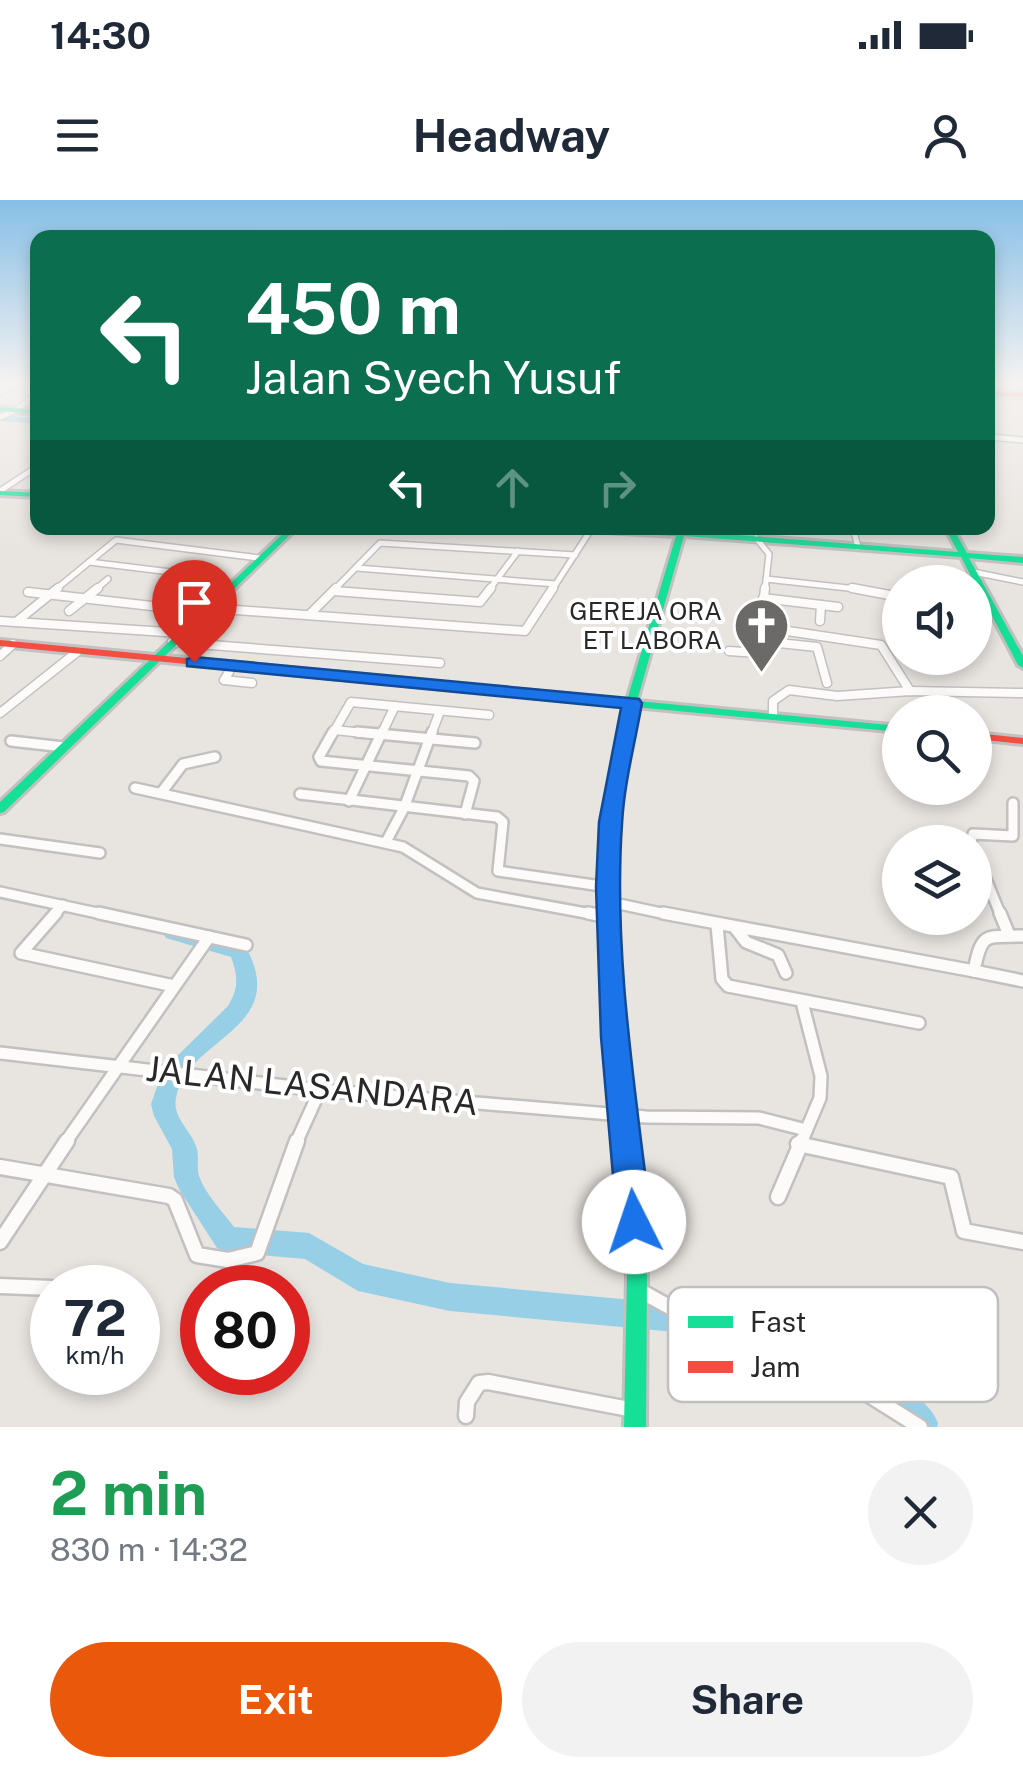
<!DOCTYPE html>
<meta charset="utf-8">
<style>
:root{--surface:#fff;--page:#f2f2f3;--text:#1f2937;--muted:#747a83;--accent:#ea580c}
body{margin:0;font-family:"Public Sans",sans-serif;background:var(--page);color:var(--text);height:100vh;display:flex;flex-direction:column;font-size:38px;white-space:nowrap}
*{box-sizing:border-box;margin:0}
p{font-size:32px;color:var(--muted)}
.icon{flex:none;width:55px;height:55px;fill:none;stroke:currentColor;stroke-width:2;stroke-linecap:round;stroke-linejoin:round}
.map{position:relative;height:1227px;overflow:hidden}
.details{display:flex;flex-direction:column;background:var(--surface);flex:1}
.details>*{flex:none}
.top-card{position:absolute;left:30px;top:30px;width:965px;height:305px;border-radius:20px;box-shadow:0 5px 15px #0003;background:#0b6e4f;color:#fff;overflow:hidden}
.buttons{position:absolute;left:882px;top:365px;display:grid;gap:20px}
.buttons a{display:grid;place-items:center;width:110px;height:110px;border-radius:50%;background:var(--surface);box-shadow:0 5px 15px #0003;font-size:50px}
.speed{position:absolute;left:30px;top:1065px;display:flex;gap:20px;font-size:50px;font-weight:700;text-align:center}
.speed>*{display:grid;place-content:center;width:130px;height:130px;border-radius:50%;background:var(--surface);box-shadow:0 5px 15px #0003;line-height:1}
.speed small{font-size:25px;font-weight:400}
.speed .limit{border:15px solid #d22;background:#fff;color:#111}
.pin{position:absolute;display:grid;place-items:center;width:85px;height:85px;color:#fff;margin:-102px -42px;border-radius:50% 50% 50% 0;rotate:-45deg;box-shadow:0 0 10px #0007}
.pin .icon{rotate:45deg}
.me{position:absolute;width:110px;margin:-55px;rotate:356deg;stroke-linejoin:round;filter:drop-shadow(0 0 8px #0008)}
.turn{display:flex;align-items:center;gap:35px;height:210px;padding:0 50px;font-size:45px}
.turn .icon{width:130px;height:130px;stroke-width:2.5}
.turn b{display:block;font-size:70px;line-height:85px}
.lanes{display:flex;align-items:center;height:95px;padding:0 50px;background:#0003;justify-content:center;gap:50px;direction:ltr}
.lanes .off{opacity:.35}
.round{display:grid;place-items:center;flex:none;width:105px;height:105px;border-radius:52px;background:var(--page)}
.headline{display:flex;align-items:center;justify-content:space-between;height:170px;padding:0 50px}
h1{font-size:60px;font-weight:700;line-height:75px;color:#1e9e55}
.cta{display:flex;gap:20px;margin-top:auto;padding:20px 50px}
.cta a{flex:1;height:115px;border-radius:60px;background:var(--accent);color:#fff;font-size:40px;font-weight:700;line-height:115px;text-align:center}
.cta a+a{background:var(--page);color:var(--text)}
.status{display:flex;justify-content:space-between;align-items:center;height:70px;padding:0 50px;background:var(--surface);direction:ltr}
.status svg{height:28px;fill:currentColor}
header{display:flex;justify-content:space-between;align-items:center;height:130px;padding:0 50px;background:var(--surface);font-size:45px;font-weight:700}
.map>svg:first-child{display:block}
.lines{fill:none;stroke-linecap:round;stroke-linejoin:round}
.river{fill:#97cfe6;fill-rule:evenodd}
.street-far4-casing{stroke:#c2c0c1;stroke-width:8}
.street-far3-casing{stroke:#c2c0c1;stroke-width:11}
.street-far2-casing{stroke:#c2c0c1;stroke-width:14}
.street-far1-casing{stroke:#c2c0c1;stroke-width:16}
.street-casing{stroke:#c2c0c1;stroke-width:19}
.fast-casing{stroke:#c2c0c1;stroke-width:6}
.jam-casing{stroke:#c2c0c1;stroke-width:6}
.street-far4{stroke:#fcfbfa;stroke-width:5}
.street-far3{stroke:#fcfbfa;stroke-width:8}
.street-far2{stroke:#fcfbfa;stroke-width:9}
.street-far1{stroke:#fcfbfa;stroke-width:11}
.street{stroke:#fcfbfa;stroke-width:14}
.fast{fill:#16e098;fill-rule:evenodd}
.jam{fill:#f24e42;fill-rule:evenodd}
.route{fill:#1a73e8;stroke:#114b97;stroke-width:2.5}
.labels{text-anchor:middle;stroke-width:8;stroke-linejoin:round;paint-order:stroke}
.far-poi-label{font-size:25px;fill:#292929;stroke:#fff;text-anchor:end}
.near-street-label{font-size:35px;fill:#292929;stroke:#fff}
.key{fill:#fff;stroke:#bfbfbf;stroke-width:2.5}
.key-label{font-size:28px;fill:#292929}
</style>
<div class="status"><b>14:30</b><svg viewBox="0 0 49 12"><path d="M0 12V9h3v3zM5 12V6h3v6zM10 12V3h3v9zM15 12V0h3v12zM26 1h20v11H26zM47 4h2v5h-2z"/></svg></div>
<header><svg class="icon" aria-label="menu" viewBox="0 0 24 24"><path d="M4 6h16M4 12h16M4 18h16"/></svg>Headway<svg class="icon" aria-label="person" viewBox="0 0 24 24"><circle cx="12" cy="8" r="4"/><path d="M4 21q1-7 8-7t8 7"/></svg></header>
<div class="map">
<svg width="1023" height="1227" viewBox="0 0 1023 1227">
<rect width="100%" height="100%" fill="#e8e4e0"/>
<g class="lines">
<!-- river -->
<g class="river">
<polygon points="0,215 38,218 38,224 0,221"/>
<path d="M173,726L246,747C291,831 186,837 176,898C172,917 190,929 196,946C200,956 196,966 199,976C205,994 223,1012 234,1027L309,1033L363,1064L450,1083L697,1106L707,1110L711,1120L707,1130L697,1134L450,1111L358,1091L305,1059L227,1052L217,1048L179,989L174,977L172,949L154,916L151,904L163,870L228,806C239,788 238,776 231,757L166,738L163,733L166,728Z"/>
<path d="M860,1170C887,1181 927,1194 938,1223L937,1227H903L879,1209L849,1196L845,1185L849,1174Z"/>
</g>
<defs>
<g id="street-far4">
<polyline points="0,192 22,182"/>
<polyline points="19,208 38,192"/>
<polyline points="0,217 16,210"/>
<polyline points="988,237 1023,240"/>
<polyline points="0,291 38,266"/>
<polyline points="853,328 858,347"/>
<polyline points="756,338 769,354 765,390"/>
<polyline points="89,362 179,373"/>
<polyline points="357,368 556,384"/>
<polyline points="973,372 1023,382"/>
<polyline points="766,379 866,390"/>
<polyline points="55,390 116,340 259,358"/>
<polyline points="95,390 108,379"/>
<polyline points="334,390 380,343 575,355"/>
<polyline points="489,390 518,351"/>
<polyline points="552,390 592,328"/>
</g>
<g id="street-far3">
<polyline points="852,388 900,397"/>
<polyline points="334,391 480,402 491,388"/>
<polyline points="28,392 205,412"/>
<polyline points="763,398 838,407"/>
<polyline points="209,408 525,431 553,388"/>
<polyline points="69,411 98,388"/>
<polyline points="309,415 336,388"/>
<polyline points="0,421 181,433"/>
<polyline points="820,421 821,405"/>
<polyline points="16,422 58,388"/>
<polyline points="761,427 881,445 910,491"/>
<polyline points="760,441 817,447 827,483"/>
<polyline points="172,442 440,463"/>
<polyline points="729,451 758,453 765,388"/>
<polyline points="0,456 13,444"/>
<polyline points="232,467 224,480 252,483"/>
<polyline points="0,513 77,452"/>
<polyline points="773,515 773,501 789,490 837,496 910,491 1023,493"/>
<polyline points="334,530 384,535"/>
<polyline points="332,535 351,502 489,515"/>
<polyline points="381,535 395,506"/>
<polyline points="431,535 440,511"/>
</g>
<g id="street-far2">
<polyline points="333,532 319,557 321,561 469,576 474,581 465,614"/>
<polyline points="357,532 475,543"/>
<polyline points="11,541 64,547"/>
<polyline points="135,588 403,647 477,693 602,716"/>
<polyline points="161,593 183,564 215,557"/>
<polyline points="300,594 497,617 503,622 498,671 608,687"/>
<polyline points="349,601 382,532"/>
<polyline points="0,639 100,653"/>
<polyline points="386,642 404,608 432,532"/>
<polyline points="971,642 973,634 1013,636 1013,603"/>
<polyline points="975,652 1001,716"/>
<polyline points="0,692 111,716"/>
<polyline points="610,702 675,716"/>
<polyline points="53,716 63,705"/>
</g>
<g id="street-far1">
<polyline points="56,713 21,753 174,786"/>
<polyline points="99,713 246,745"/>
<polyline points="588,713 608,717"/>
<path d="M663,713L974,771C982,731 985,737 1023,736"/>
<polyline points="1000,713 1009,735"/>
<polyline points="717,725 722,779 728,786 919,823"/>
<polyline points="736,729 746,742 778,755 786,773"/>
<polyline points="974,771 1023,781"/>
<polyline points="0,853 320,890 646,917 759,918 806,930"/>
<polyline points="65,943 209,737"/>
<polyline points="296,943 320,890"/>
<polyline points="801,943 820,898 821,876 803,806"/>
</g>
<g id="street">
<polyline points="798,944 951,977 964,1031 1023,1042"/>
<polyline points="0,967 169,996 175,1000 197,1055 228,1060 257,1053 297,941"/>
<polyline points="778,997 802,941"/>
<polyline points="0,1042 67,941"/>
<polyline points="0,1086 52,1088"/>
<polyline points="646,1094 700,1124 826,1168 920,1227"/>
<polyline points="466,1216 467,1202 479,1183 488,1182 629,1209"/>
</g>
<g id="fast">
<polygon points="0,207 38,210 38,214 0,211"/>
<polygon points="0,291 38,293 38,297 0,295"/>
<polygon points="289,328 297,328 4,612 0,613 0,602"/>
<polygon points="564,328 608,328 677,331 678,328 686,328 685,331 958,352 945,328 953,328 967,353 1023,357 1023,363 969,358 1023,456 1023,468 1018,465 961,357 684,336 637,501 900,526 900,532 635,507 616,629 619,779 647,1077 646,1227 624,1227 627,1077 603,779 604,629 625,506 373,482 368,479 373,476 627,500 676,336 568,330"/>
</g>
<g id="jam">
<polygon points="988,191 1023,193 1023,197 988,195"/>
<polygon points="0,440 373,476 378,479 373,482 0,446"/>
<polygon points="975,533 1023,538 1023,544 975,539"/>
</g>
</defs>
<!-- street-far4 casing -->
<use href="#street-far4" class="street-far4-casing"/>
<!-- street-far3 casing -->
<use href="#street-far3" class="street-far3-casing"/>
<!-- street-far2 casing -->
<use href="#street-far2" class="street-far2-casing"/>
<!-- street-far1 casing -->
<use href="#street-far1" class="street-far1-casing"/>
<!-- street casing -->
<use href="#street" class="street-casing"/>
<!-- fast casing -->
<use href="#fast" class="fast-casing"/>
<!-- jam casing -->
<use href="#jam" class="jam-casing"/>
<!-- street-far4 -->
<use href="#street-far4" class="street-far4"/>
<!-- street-far3 -->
<use href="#street-far3" class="street-far3"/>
<!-- street-far2 -->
<use href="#street-far2" class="street-far2"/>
<!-- street-far1 -->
<use href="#street-far1" class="street-far1"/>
<!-- street -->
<use href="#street" class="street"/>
<!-- fast -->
<use href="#fast" class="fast"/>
<!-- jam -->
<use href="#jam" class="jam"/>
</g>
<!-- sky -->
<linearGradient id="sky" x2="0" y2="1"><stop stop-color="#87bfe7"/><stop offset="0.52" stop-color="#f5f3f1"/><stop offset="1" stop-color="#f5f3f1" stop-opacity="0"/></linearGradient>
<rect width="1023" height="353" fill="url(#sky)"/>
<!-- route -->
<path class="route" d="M194,457L639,499L642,503C635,543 624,584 622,624C613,756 636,892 651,1022L646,1034L634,1039L622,1034L617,1022L601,837L596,687L599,622L621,508L187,466V459Z"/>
<!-- icons -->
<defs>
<symbol id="church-pin" viewBox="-11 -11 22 30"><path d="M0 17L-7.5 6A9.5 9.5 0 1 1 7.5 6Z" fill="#6c6a69" stroke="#fff"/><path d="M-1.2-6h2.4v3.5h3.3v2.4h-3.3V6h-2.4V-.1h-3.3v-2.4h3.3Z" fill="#fff"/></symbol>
</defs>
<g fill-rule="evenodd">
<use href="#church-pin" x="730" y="394" width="63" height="86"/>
</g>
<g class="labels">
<!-- far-poi labels -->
<g class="far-poi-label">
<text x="722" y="420">GEREJA ORA<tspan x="722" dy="29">ET LABORA</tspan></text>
</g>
<!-- near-street labels -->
<g class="near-street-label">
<text transform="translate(312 886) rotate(6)" y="12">JALAN LASANDARA</text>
</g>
</g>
<!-- legend -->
<rect x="668" y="1087" width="330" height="115" rx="15" class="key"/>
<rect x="688" y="1116" width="45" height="12" fill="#16e098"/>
<rect x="688" y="1161" width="45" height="12" fill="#f24e42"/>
<g class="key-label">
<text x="750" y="1132">Fast</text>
<text x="750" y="1177">Jam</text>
</g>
</svg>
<div class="buttons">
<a><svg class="icon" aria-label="sound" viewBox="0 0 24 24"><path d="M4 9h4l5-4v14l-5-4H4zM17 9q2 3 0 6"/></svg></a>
<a><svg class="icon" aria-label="search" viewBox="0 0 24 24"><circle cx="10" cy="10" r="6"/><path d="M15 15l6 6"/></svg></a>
<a><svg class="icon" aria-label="layers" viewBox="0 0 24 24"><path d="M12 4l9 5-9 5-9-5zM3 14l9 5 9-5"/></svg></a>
</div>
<div class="speed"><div>72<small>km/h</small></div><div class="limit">80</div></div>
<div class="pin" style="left:194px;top:462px;background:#d93025"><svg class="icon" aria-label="arrive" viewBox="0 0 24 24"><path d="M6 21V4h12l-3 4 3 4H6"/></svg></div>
<svg class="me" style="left:634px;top:1022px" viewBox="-20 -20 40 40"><circle r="19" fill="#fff"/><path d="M0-13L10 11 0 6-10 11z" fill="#1a73e8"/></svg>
<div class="top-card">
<div class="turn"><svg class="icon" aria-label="left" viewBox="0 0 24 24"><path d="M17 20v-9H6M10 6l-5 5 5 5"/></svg><div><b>450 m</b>Jalan Syech Yusuf</div></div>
<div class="lanes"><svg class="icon" aria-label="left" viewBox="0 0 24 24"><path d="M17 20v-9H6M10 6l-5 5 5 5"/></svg><svg class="icon off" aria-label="ahead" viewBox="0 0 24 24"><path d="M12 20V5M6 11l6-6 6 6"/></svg><svg class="icon off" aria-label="right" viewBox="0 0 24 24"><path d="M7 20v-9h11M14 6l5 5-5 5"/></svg></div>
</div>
</div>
<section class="details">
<div class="headline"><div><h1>2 min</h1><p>830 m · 14:32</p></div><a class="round"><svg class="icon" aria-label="close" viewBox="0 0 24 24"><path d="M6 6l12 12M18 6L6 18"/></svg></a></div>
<div class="cta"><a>Exit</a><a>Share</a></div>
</section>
